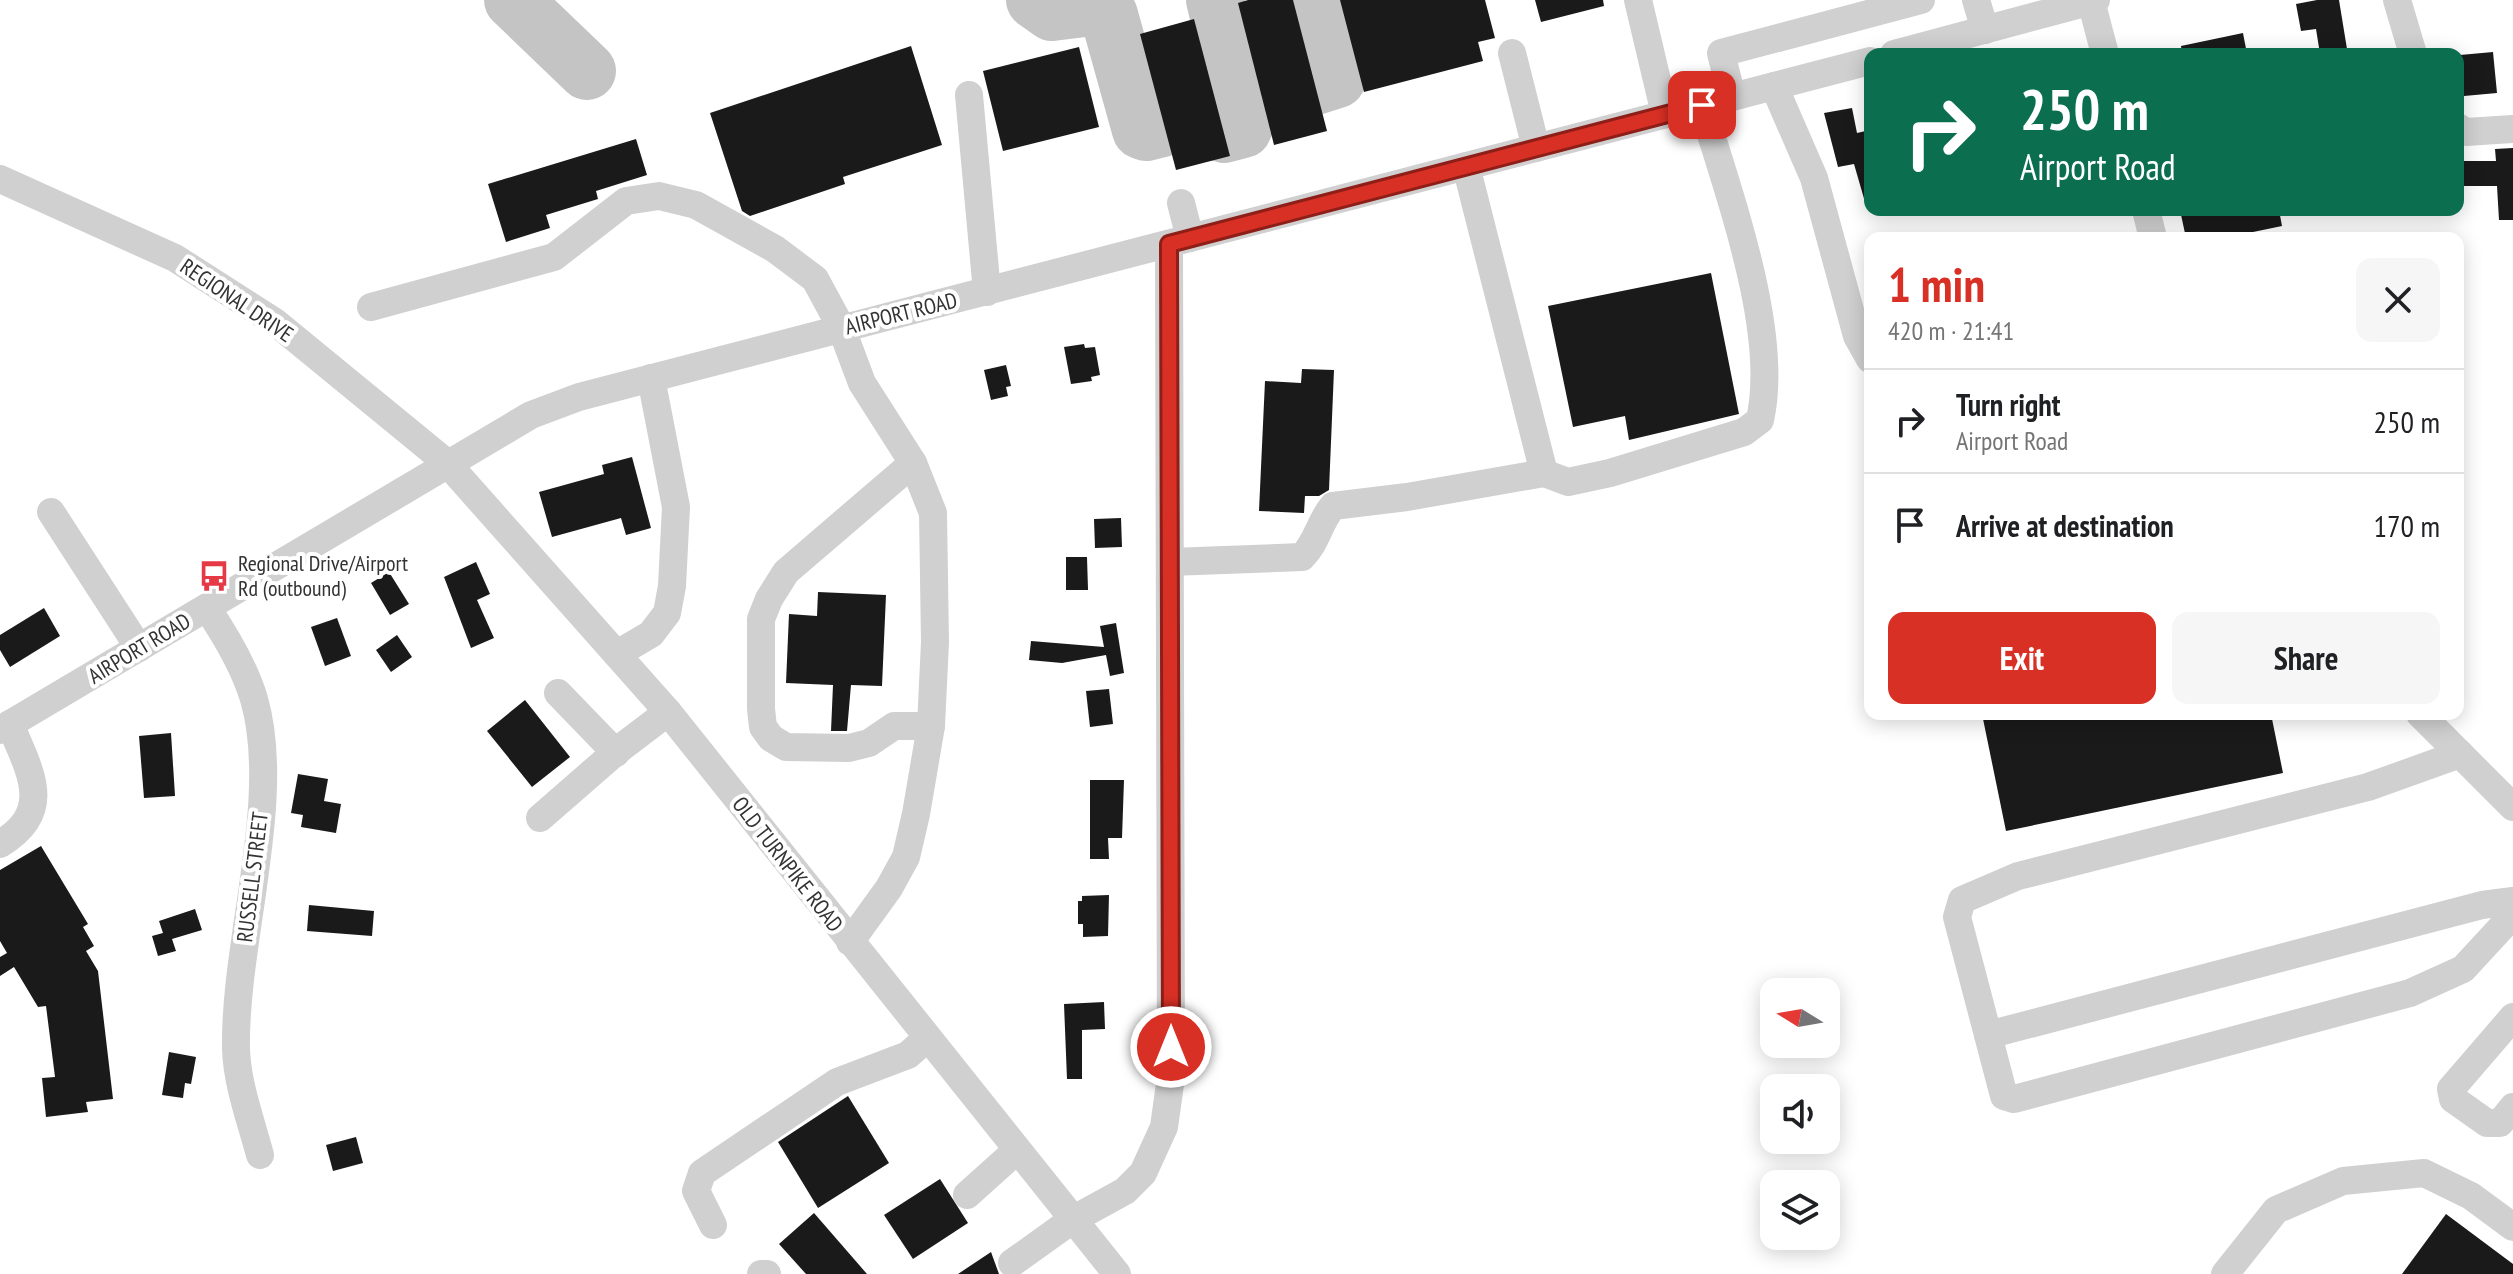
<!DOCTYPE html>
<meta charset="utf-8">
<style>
:root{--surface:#fff;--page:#f6f6f6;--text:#202124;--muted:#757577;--line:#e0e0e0;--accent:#d93025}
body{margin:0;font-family:"PT Sans Narrow",sans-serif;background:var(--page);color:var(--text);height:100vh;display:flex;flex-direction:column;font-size:30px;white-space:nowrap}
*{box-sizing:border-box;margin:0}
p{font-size:26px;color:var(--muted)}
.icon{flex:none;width:44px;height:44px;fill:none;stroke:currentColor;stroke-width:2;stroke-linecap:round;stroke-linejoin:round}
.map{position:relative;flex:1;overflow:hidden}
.side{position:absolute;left:1864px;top:232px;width:600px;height:488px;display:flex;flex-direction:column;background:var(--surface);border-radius:16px;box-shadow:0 4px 20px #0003}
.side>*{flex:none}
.top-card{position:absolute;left:1864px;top:48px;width:600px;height:168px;border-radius:16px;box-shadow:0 4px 20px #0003;background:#0b6e4f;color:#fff;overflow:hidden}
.needle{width:52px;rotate:281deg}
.controls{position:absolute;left:1760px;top:978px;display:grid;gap:16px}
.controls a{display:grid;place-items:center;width:80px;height:80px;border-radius:16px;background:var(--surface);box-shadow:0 4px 20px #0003;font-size:40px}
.pin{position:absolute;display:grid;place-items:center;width:68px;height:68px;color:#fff;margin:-34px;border-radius:16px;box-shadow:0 4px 12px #0006}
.me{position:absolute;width:88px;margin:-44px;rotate:0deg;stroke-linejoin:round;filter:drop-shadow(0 0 6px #0008)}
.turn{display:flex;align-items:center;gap:28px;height:168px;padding:0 24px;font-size:36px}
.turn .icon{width:104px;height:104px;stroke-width:2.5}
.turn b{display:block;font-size:56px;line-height:68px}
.round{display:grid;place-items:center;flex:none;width:84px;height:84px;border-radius:16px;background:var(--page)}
.head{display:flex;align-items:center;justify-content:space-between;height:136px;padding:0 24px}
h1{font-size:48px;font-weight:600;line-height:60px;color:var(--accent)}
.cta{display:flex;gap:16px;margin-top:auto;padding:16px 24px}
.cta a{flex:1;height:92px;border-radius:16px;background:var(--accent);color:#fff;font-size:32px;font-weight:600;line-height:92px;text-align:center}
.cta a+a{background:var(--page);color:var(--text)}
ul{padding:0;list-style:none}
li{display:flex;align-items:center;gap:24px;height:104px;padding:0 24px;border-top:2px solid var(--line)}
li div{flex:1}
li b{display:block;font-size:30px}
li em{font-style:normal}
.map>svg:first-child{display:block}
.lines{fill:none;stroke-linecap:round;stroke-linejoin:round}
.taxiway{stroke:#c4c4c4;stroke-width:58}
.building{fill:#1a1a1a}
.minor{stroke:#d0d0d0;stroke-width:28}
.route-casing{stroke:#8d1f18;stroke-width:20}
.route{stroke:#d93025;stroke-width:14}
.labels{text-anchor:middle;stroke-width:8;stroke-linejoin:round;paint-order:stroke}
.street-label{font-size:22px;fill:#333;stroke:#fff}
.poi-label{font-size:22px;fill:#333;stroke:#fff;text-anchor:start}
</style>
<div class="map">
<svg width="2513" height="1274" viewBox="0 0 2513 1274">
<rect width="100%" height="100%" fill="#fff"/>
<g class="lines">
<!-- taxiway -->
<g class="taxiway">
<polyline points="513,0 587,71"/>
<polyline points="1035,0 1052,12 1092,7 1109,15 1141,130 1146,132 1162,128"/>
<polyline points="1215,0 1245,124 1243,129 1224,134"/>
<polyline points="1315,86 1337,79 1317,0"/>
</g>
</g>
<!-- building -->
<g class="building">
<polygon points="1248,0 1293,0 1327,131 1274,145 1238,3"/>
<polygon points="1340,0 1485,0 1495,38 1478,42 1483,61 1364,92"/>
<polygon points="1535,0 1603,0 1604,6 1541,22"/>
<polygon points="2317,0 2339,0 2347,49 2320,54 2316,29 2301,31 2296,4"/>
<polygon points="1194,19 1230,156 1176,170 1140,34"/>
<polygon points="2243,33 2247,54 2182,54 2181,46"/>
<polygon points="911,46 942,145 843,177 845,184 750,216 742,211 710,113"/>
<polygon points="1079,47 1099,127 1003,151 983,71"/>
<polygon points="2493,52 2497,93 2464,96 2460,55"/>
<polygon points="1852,108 1857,133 1870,130 1870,201 1865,202 1854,164 1838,167 1824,113"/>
<polygon points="636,139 647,175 596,191 598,199 546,215 550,228 506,242 488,184"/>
<polygon points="2513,148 2513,220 2499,220 2497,186 2458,186 2458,161 2496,161 2495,149"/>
<polygon points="2180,210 2279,210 2282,226 2253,232 2254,238 2186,238"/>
<polygon points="1711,273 1739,414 1629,440 1625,416 1573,427 1548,306"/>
<polygon points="1084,344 1085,348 1095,347 1100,375 1091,377 1092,381 1071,384 1064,347"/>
<polygon points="1006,365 1011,386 1006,387 1008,396 991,400 984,370"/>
<polygon points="1302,369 1334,370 1329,490 1319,496 1305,496 1304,513 1259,511 1265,381 1301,383"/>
<polygon points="632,457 651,528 626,535 621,518 552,537 539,492 604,474 602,465"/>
<polygon points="1121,518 1122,547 1095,548 1094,519"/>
<polygon points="1066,557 1087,557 1088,590 1066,590"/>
<polygon points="476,562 490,594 477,600 494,638 471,648 444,577"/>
<polygon points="389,572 409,604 390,615 371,583"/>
<polygon points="818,592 886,595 882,686 851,685 847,731 831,731 833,685 786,683 789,614 817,616"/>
<polygon points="44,608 60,636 10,667 0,650 0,635"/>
<polygon points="337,618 351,656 325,666 311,627"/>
<polygon points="1116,623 1124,673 1110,676 1106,655 1062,663 1029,660 1031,641 1104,647 1100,626"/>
<polygon points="397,635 412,657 391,672 376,650"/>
<polygon points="1109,689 1113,724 1090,727 1086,691"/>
<polygon points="525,700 570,757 532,787 487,731"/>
<polygon points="1982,714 2271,714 2283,773 2006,831"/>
<polygon points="171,733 175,796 144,798 139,736"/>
<polygon points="298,774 328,779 324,801 341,804 336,833 301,827 303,815 291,813"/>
<polygon points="1090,780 1124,780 1122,838 1108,838 1109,859 1090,859"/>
<polygon points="41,846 88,924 83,927 94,946 86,951 98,971 113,1099 86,1102 88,1112 46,1117 42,1078 55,1077 46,1006 38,1007 14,967 0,976 0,957 7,953 0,941 0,870"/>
<polygon points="1109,895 1108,936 1083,937 1083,924 1078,924 1078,901 1082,901 1082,896"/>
<polygon points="309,905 374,911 372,936 307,931"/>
<polygon points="195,909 202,930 172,939 176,951 158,956 152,936 163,933 159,921"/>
<polygon points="1104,1002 1105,1029 1082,1030 1082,1079 1067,1079 1064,1004"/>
<polygon points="169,1052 196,1057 191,1084 185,1083 183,1098 162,1095"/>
<polygon points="848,1096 889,1163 818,1208 778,1142"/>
<polygon points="356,1137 363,1163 333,1171 326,1145"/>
<polygon points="940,1179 968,1223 913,1259 884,1215"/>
<polygon points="814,1213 867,1274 806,1274 779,1244"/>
<polygon points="2446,1214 2513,1264 2513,1274 2402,1274"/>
<polygon points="991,1252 999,1274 958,1274"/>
</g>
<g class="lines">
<!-- minor -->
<g class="minor">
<polyline points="1638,0 1665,114"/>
<polyline points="1976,0 1985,30"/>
<polyline points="2397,0 2413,54"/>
<polyline points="2091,1 2105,54"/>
<polyline points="1512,53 1536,148"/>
<polyline points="1894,54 2096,0"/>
<polyline points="1774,86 1814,178 1857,336 1870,359"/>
<polyline points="969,95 987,292"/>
<polyline points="1732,97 1721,53 1921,0"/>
<polyline points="2458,127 2466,132 2513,129"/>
<path d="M1466,166L1544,473L1568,482L1610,473L1744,432L1760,420C1780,331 1728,193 1702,105"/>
<polyline points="0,179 175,258 275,322 447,463 668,712 1117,1274"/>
<polyline points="1181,203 1190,238"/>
<polyline points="2146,210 2153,238"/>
<polyline points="371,307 554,257 626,201 659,196 696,205 775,249 815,279 841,327 862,383 913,463 933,513 935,642 931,726 916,814 906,857 889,888 850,942"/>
<polyline points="913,463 786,572 769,599 761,619 761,709 763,727 771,738 786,747 849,748 869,743 894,726 931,726"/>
<polyline points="51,512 139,648"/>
<path d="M1170,562L1302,557C1318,541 1319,522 1333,506L1407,497L1544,473"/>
<path d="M207,608C226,636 244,666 254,699C283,800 234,941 236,1049C237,1084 251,1121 260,1155"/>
<polyline points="617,654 651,634 667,613 672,586 676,507 651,378"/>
<polyline points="558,693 616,753"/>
<polyline points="2420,714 2513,807"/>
<polyline points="0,730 531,415 579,397 1870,61"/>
<polyline points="540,818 618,750 668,712"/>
<path d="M0,844C55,811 30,772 10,724"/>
<polyline points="2513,901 2482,905 1988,1035 2004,1096 2014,1099 2410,993 2463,969 2513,915"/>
<polyline points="2513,1017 2451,1089 2453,1099 2487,1123 2500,1123 2513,1107"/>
<polyline points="1988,1035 1957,917 1962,900 2018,876 2368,787 2460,754"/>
<polyline points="967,1195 1016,1151"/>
<polyline points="713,1225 696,1191 702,1173 837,1082 908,1055 926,1039"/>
<polyline points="1012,1263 1072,1220 1125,1191 1143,1173 1164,1127 1171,1077 1169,244"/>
<polyline points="761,1274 767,1274"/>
<polyline points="2225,1274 2276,1210 2343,1181 2424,1173 2471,1196 2513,1227"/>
</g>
</g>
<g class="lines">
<defs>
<polyline id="route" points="1171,1047 1169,244 1702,105"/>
</defs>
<!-- route casing -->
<use href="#route" class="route-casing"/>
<!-- route -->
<use href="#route" class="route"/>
</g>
<!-- icons -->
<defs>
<symbol id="bus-bare" viewBox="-9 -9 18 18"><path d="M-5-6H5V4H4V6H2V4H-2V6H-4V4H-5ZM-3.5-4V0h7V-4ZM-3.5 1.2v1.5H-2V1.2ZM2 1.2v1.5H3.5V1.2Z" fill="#e63946" stroke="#fff" stroke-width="2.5" paint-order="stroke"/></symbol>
</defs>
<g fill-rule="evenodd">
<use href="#bus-bare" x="192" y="554" width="44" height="44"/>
</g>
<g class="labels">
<!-- street labels -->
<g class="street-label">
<text transform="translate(237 300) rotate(34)" y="8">REGIONAL DRIVE</text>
<text transform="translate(901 313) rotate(-14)" y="8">AIRPORT ROAD</text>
<text transform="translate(139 648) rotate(-31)" y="8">AIRPORT ROAD</text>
<text transform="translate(788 864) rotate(52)" y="8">OLD TURNPIKE ROAD</text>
<text transform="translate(252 877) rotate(-83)" y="8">RUSSELL STREET</text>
</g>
<!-- poi labels -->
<g class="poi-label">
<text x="238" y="571">Regional Drive/Airport<tspan x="238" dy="25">Rd (outbound)</tspan></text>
</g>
</g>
</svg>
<div class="controls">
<a><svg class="needle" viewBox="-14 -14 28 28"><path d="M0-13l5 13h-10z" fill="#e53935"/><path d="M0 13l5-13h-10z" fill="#757577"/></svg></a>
<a><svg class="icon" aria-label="sound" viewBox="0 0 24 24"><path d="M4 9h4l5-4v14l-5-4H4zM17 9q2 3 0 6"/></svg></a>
<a><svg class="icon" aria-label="layers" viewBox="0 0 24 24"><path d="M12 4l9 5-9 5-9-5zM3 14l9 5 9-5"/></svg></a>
</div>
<div class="pin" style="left:1702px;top:105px;background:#d93025"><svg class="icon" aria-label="arrive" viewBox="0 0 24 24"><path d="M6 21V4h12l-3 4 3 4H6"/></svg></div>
<svg class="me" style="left:1171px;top:1047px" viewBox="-20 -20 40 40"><circle r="17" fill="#d93025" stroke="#fff" stroke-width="3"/><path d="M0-11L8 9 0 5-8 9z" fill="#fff"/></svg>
<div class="top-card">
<div class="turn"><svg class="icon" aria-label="right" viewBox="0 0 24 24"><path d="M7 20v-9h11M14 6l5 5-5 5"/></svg><div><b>250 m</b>Airport Road</div></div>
</div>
<section class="side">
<div class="head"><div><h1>1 min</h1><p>420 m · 21:41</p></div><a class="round"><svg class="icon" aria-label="close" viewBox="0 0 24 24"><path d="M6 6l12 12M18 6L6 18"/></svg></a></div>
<ul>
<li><svg class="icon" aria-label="right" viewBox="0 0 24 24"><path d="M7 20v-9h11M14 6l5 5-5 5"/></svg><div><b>Turn right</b><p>Airport Road</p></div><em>250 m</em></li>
<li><svg class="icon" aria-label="arrive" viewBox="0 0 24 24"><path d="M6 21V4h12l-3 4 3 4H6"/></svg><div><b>Arrive at destination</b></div><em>170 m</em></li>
</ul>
<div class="cta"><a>Exit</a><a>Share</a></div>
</section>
</div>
